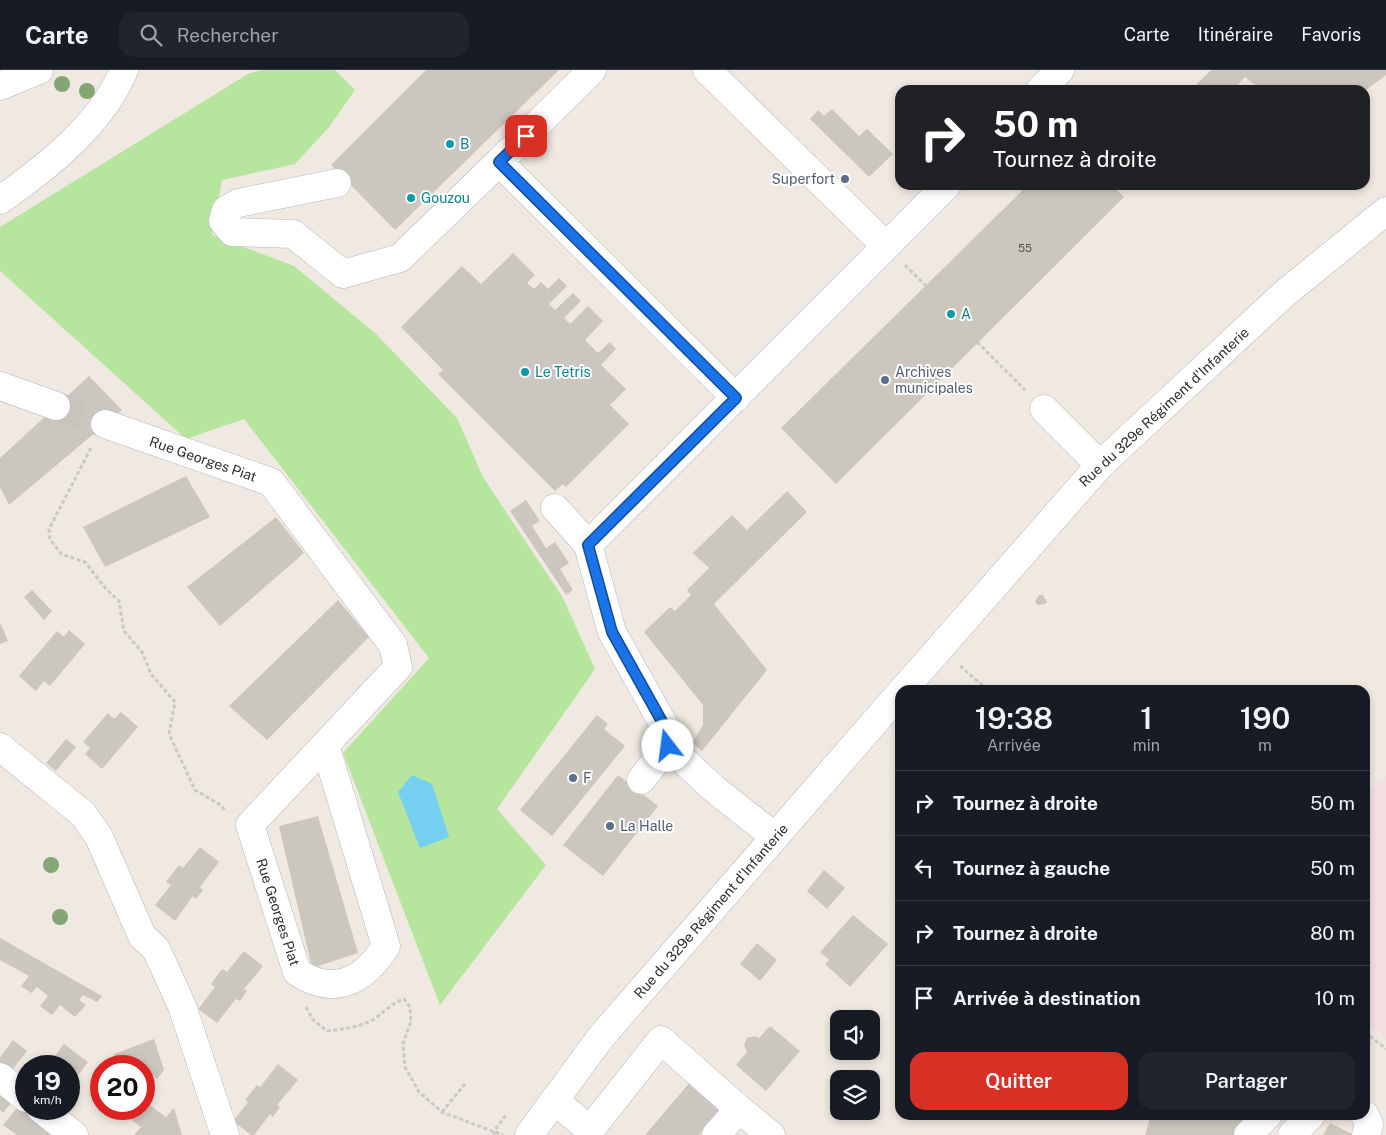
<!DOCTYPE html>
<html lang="fr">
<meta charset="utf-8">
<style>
:root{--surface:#171b24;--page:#20242c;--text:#f1f3f6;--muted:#9ea1a6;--line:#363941;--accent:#d93025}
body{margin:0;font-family:"Public Sans",sans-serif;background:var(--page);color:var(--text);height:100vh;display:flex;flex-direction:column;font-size:19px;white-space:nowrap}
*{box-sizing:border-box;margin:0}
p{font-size:16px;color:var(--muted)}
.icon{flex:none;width:28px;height:28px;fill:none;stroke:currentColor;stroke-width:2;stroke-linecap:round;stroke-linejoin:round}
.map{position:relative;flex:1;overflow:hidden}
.side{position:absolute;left:895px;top:615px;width:475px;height:435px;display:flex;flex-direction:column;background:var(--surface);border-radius:15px;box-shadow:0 2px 8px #0003}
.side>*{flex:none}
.top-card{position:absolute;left:895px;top:15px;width:475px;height:105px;border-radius:15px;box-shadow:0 2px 8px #0003;background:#202124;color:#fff;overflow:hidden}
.controls{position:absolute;left:830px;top:940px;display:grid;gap:10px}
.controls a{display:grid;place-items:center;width:50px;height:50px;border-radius:10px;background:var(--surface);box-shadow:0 2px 8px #0003;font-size:25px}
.speed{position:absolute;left:15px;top:985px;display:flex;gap:10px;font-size:25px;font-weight:700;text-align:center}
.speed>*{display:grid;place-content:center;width:65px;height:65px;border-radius:50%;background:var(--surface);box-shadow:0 2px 8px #0003;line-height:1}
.speed small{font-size:12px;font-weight:400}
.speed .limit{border:8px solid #d22;background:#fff;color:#111}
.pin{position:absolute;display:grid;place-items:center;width:42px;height:42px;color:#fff;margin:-21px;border-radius:10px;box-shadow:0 2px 8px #0006}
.me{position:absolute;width:55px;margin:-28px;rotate:345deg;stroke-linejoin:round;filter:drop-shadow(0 0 4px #0008)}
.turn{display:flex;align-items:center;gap:18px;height:105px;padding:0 15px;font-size:22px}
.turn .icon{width:65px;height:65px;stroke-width:2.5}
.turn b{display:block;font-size:35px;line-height:42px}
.eta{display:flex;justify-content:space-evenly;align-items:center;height:85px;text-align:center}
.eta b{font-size:30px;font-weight:600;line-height:35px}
.primary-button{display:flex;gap:10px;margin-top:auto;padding:10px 15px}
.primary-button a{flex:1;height:58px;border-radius:15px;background:var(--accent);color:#fff;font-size:20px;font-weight:600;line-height:58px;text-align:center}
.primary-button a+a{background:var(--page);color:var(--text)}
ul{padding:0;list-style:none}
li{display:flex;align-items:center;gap:15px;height:65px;padding:0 15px;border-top:1px solid var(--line)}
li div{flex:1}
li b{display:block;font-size:19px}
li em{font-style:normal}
header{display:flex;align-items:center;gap:30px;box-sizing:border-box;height:70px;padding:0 25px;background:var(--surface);border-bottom:1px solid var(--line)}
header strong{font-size:24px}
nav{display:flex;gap:28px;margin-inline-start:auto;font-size:18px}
.search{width:350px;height:45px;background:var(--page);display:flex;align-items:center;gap:12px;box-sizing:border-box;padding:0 18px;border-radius:15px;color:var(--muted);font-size:19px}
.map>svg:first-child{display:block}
.medical{fill:#f5dfe0}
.green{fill:#b6e59e}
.water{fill:#75cff0}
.building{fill:#cbc7bf}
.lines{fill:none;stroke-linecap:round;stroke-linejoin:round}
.minor-tunnel{stroke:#c8c4bd;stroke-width:28;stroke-dasharray:28 14;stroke-linecap:butt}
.minor-casing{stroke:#b4b7c1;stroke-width:29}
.path{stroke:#c9c9c9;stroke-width:3;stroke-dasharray:4 2.5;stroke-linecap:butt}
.minor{stroke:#fff;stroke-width:28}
.tree{fill:#84a574}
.route-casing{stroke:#114b97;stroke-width:12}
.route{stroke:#1a73e8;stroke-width:9}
.culture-dot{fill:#0f9aa8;stroke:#fff;stroke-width:2}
.service-dot{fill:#5c6f8a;stroke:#fff;stroke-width:2}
.labels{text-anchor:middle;stroke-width:4;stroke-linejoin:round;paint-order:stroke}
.number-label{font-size:11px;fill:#555452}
.culture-label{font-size:14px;fill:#0d838f;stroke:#fff;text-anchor:start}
.service-label{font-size:14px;fill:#4e5e75;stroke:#fff;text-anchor:start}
.street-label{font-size:14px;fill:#2e2e2e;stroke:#fff}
</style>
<header>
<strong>Carte</strong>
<div class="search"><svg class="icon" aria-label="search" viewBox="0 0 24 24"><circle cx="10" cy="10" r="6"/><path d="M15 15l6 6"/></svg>Rechercher</div>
<nav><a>Carte</a><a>Itinéraire</a><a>Favoris</a></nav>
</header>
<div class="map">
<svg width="1386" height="1065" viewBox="0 0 1386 1065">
<rect width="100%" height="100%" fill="#efe9e1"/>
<!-- medical -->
<polygon class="medical" points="1386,706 1386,969 1365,952 1365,726"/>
<!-- green -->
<polygon class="green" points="261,0 335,0 355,20 329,57 295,94 222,110 212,165 294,196 375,263 457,348 483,407 563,528 595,599 497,739 546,795 440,935 343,683 429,588 244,349 186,369 0,201 0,157 248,4"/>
<!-- water -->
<polygon class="water" points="412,705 432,714 449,767 420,778 398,722"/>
<!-- building -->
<g class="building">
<polygon points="426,0 559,0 395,160 331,95"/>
<polygon points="1211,0 1386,0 1386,5 1366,20 1261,20 1245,7 1233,20 1191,20"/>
<polygon points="832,39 859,66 867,59 893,84 869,107 810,49 818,40 824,46"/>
<polygon points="1028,115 1112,115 1124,127 836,414 781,358"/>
<polygon points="513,183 535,205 527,213 534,219 541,212 548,219 559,208 567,216 549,234 555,240 573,223 581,231 564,248 570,254 588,236 603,251 585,270 598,283 610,272 616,279 601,295 626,319 610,335 629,354 566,417 563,414 555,421 438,304 443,300 401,257 462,196 481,214"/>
<polygon points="89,306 122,340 9,435 0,417 0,388"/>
<polygon points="186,406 210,447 105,497 83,457"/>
<polygon points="787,421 807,442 714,534 767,600 702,681 692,673 703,655 703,635 644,562 670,537 675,541 691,525 687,520 709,498 693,483 732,445 747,460"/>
<polygon points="526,430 540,451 532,456 546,478 555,472 569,493 560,499 573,520 566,525 510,441"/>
<polygon points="276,447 304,483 220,556 187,517"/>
<polygon points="32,520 52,541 44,550 24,527"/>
<polygon points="1039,525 1043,525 1047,532 1045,534 1037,535 1035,531"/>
<polygon points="338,530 369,567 267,670 229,636"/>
<polygon points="0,552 8,571 0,574"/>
<polygon points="69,560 85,574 50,616 44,611 36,621 19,606 57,561 64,567"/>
<polygon points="121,642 138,657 102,699 85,684 90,678 83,672 108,643 114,649"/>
<polygon points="597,645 608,654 604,659 625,676 552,766 520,740"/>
<polygon points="66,669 76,677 56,701 46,693"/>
<polygon points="618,705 658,736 603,806 563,775"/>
<polygon points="318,746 358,883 312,898 279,756"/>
<polygon points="200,777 219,792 200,817 203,820 196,829 193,826 175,851 155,835 171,815 166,812 179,795 183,798"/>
<polygon points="824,800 845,818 827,839 807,821"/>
<polygon points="853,845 888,874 850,917 825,894 829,890 820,882"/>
<polygon points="0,868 65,905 102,926 97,932 83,925 79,930 86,935 75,947 60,935 52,945 40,936 48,926 37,917 31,923 21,916 29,906 0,890"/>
<polygon points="757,873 777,890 760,911 740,894"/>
<polygon points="244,881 263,896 244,919 247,921 240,931 236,929 217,953 198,939 215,917 211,914 222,899 227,902"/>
<polygon points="770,956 800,981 766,1021 736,995 747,982 744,975 747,968 755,966 759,968"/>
<polygon points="154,969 164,1000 157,1009 147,1001 144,1005 144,996 118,996 114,984"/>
<polygon points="13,970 27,981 9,1004 0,997 0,987"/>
<polygon points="64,974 88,992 69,1017 69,996 47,996"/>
<polygon points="278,994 298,1010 277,1035 280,1037 273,1047 270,1044 254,1065 251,1065 233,1051 248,1032 245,1030 257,1015 260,1017"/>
<polygon points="692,1010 723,1037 699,1065 645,1065"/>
<polygon points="0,1018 14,1029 3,1043 0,1040"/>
<polygon points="144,1031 166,1047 174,1038 182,1065 134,1065 141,1057 118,1040 144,1039"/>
<polygon points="21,1033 61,1065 17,1065 3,1055"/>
<polygon points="1151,1045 1255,1045 1236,1065 1145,1065"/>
<polygon points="1330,1053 1354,1065 1323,1065"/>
</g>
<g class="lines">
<!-- minor-tunnel -->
<polyline class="minor-tunnel" points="56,336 105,354"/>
<defs>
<g id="minor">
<polyline points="592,0 499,92 736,328"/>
<polyline points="707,0 886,176"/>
<polyline points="0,16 39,0"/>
<polyline points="1040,20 1060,0"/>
<polyline points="337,113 238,133 226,140 223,151 232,162 293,164 343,204 400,188 499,92"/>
<path d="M0,130C46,98 102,54 124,0"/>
<polyline points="0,316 56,336"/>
<polyline points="1044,339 1100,395"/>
<path d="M105,354L271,412L393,575L398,597L250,755L297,902C334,927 364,911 386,876L325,675"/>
<polyline points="555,438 588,475 612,562 665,657 668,676 713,718 775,767"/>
<polyline points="588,475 947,115"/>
<polyline points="903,620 1100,395 1284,224 1386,141"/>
<polyline points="0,677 83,744 99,767 142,866 156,879 182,936 225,1065"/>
<polyline points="641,710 668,676"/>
<polyline points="0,1007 26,1028"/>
<polyline points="554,1030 590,1060 661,970 739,1039"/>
<polyline points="41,1039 74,1065"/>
<polyline points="1365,1045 1369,1055 1366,1065"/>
<polyline points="529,1065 601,967 900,623"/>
<polyline points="716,1065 739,1039 771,1065"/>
<polyline points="1248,1065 1268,1045"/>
<polyline points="1292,1065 1311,1045"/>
</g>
</defs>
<!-- minor casing -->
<use href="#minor" class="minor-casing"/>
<!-- path -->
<g class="path">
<polyline points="905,195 926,216"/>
<polyline points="977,272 1025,320"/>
<polyline points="91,378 49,459 50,469 61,484 85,492 106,519 119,531 124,561 142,582 151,604 175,632 169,664 195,720 222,736 225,741"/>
<polyline points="960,596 988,620"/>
<path d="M306,937L313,950L327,961C344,959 363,957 377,947C386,940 393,933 404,929L410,937L411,951L403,974L405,997L419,1022L442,1042L503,1065"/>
<polyline points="1365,962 1386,979"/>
<polyline points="442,1042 465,1014"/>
<polyline points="494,1065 494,1061 507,1044"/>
</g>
<!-- minor -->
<use href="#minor" class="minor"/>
</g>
<!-- trees -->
<g class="tree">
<circle cx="62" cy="14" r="8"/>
<circle cx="87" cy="21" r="8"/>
<circle cx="51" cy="795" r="8"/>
<circle cx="60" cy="847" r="8"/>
</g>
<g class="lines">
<defs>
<polyline id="route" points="526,66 499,92 736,328 588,475 612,562 665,657 668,676"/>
</defs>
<!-- route casing -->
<use href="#route" class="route-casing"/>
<!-- route -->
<use href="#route" class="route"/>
</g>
<!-- markers -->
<g class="culture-dot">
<circle cx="450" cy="74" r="5"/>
<circle cx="411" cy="128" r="5"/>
<circle cx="951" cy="244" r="5"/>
<circle cx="525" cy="302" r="5"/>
</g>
<g class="service-dot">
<circle cx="845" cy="109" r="5"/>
<circle cx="885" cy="310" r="5"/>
<circle cx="573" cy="708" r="5"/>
<circle cx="610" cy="756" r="5"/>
</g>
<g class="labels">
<!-- number labels -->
<g class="number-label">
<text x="1025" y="182">55</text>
</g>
<!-- culture labels -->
<g class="culture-label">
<text x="460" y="79">B</text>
<text x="421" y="133">Gouzou</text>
<text x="961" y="249">A</text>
<text x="535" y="307">Le Tetris</text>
</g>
<!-- service labels -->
<g class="service-label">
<text x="835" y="114" text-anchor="end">Superfort</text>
<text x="895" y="307">Archives<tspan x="895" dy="16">municipales</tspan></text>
<text x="583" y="713">F</text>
<text x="620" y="761">La Halle</text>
</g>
<!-- street labels -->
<g class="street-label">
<text transform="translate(1164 337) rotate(-43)" y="5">Rue du 329e Régiment d'Infanterie</text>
<text transform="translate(203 389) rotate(19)" y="5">Rue Georges Piat</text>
<text transform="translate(711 841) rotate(-49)" y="5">Rue du 329e Régiment d'Infanterie</text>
<text transform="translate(278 842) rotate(72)" y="5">Rue Georges Piat</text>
</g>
</g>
</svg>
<div class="controls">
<a><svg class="icon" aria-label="sound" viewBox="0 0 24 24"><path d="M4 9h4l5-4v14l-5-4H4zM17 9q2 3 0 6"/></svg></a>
<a><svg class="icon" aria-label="layers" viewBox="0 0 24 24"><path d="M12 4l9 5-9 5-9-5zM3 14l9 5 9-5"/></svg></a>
</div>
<div class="speed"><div>19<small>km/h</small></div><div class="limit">20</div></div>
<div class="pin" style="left:526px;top:66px;background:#d93025"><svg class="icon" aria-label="arrive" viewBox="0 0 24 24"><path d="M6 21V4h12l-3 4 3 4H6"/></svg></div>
<svg class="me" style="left:668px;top:676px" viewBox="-20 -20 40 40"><circle r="19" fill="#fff"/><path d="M0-13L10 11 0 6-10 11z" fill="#1a73e8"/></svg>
<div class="top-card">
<div class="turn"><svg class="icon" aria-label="right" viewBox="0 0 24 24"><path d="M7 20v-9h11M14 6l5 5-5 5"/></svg><div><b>50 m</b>Tournez à droite</div></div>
</div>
<section class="side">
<div class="eta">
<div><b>19:38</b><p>Arrivée</p></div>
<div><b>1</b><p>min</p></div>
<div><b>190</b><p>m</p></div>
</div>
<ul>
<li><svg class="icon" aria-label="right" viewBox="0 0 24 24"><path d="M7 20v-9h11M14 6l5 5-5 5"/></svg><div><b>Tournez à droite</b></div><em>50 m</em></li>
<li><svg class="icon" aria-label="left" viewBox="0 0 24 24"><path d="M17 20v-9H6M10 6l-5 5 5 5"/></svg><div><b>Tournez à gauche</b></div><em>50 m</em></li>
<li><svg class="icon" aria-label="right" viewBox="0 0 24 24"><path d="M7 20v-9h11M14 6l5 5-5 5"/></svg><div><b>Tournez à droite</b></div><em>80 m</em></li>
<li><svg class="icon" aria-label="arrive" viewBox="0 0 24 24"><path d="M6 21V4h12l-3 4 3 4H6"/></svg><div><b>Arrivée à destination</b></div><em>10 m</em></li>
</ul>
<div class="primary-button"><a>Quitter</a><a>Partager</a></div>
</section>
</div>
